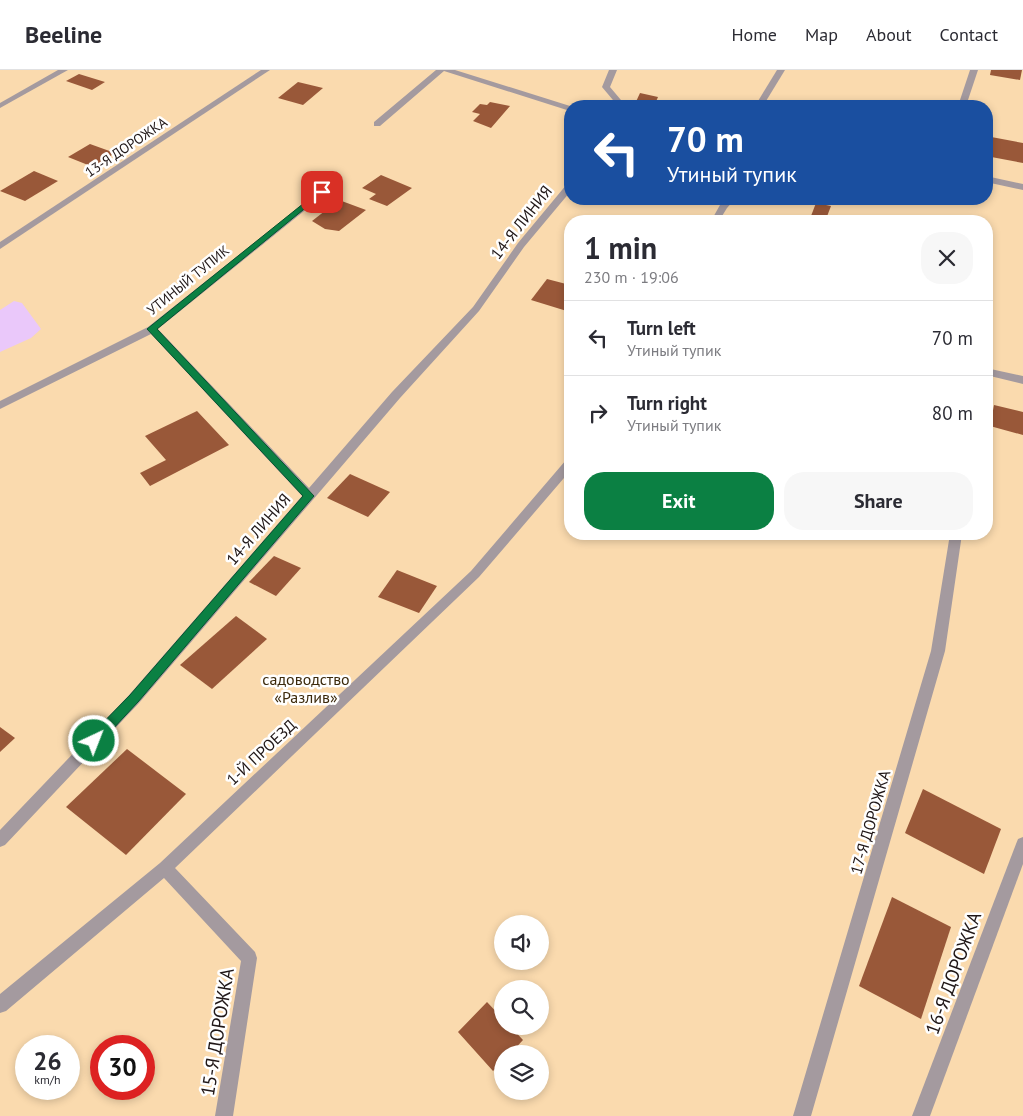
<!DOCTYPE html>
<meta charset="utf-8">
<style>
:root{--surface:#fff;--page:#f7f7f7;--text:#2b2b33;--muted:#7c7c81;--line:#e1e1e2;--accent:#0b8043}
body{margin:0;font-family:"PT Sans",sans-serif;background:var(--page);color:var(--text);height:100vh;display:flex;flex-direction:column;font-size:19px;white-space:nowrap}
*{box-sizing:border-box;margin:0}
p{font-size:16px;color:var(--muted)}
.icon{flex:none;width:28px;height:28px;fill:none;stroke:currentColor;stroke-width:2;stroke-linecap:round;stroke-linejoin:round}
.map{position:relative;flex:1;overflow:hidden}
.sheet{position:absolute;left:564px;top:145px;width:429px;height:325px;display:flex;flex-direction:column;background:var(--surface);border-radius:20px;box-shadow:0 2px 8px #0003}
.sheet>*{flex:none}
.hud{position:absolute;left:564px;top:30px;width:429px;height:105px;border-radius:20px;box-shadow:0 2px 8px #0003;background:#1a4fa0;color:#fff;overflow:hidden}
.buttons{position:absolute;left:494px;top:845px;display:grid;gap:10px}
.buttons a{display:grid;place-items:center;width:55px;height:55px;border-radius:50%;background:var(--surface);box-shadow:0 2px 8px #0003;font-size:25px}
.speed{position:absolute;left:15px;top:965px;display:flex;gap:10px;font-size:25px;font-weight:700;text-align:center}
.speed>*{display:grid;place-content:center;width:65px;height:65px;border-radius:50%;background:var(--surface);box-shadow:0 2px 8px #0003;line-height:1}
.speed small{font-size:12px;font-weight:400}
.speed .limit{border:8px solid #d22;background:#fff;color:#111}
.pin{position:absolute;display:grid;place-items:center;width:42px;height:42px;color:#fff;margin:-21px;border-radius:10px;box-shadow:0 2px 8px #0006}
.me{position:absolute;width:55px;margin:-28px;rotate:43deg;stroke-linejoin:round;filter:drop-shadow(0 0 4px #0008)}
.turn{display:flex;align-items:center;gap:18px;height:105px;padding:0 20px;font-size:22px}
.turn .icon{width:65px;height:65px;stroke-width:2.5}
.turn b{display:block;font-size:35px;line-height:42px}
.round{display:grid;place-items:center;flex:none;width:52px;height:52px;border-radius:20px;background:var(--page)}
.overview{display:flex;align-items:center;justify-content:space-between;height:85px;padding:0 20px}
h1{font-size:30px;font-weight:700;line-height:38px}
.action{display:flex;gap:10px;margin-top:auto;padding:10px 20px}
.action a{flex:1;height:58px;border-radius:20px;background:var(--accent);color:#fff;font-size:20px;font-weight:700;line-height:58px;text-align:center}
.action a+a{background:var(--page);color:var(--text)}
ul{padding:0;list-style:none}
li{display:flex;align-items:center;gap:15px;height:75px;padding:0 20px;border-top:1px solid var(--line)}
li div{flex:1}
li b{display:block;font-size:19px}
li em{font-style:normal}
header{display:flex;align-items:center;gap:30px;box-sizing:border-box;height:70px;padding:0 25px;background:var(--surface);border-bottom:1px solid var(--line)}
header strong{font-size:24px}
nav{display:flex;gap:28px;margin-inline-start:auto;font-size:18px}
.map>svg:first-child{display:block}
.green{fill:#fadaae;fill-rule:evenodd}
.water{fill:#eac8fa}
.building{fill:#995839}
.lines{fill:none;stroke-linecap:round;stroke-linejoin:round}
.minor{fill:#a49a9f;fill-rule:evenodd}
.route{fill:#0b8043;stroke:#07532c}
.labels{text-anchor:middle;stroke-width:5;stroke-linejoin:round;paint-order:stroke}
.far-street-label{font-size:14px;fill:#201717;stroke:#fff}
.street-label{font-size:16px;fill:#201717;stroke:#fff}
.park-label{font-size:16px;fill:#3c2a0c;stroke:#fff}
.near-street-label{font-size:19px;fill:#201717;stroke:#fff}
</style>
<header>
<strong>Beeline</strong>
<nav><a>Home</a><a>Map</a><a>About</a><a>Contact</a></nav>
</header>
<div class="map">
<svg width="1023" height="1046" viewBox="0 0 1023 1046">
<rect width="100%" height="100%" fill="#fcf7f7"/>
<!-- green -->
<path class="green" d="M0,0H1023V1046H0ZM570,36H986V129H570ZM570,151H986V464H570ZM502,854H540V891H502ZM502,919H540V956H502ZM26,976H69V1019H26ZM101,976H144V1019H101ZM502,984H540V1021H502Z"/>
<!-- water -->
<polygon class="water" points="14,231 22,233 41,259 31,268 0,282 0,240"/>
<!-- building -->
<g class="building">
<polygon points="991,0 1022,0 1020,10 990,5"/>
<polygon points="79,4 105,12 92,20 66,11"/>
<polygon points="298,12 323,18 303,35 278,28"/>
<polygon points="640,23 658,27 654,36 634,36"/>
<polygon points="490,32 510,36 491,58 473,51 480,44 472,42 480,34 487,35"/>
<polygon points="986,66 1023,73 1023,93 986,86"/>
<polygon points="90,74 115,83 93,97 68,87"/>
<polygon points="34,101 58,111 25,131 0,121"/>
<polygon points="381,105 412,118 387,136 369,129 376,124 362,118"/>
<polygon points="339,130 366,140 339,161 325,159 312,151"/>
<polygon points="816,133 831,136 826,149 811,146"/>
<polygon points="547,209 570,215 570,242 531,230"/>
<polygon points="994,335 1023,342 1023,365 990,356"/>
<polygon points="197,341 229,375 150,416 140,403 166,390 145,366"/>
<polygon points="350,404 390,422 368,447 327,428"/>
<polygon points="274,486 301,498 276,526 249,512"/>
<polygon points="397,500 437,516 419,543 378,527"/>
<polygon points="236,546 267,569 212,619 180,595"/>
<polygon points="0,657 15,668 0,682"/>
<polygon points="127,679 186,724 126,785 66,737"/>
<polygon points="923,719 1001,759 984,804 905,763"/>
<polygon points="892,827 951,857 921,949 859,916"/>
<polygon points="487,932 502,948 502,956 510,956 523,970 510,984 502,984 502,992 493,1001 458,962"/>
</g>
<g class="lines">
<!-- minor -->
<g class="minor">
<polygon points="58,0 68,0 0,38 0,33"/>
<polygon points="261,0 270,0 0,179 0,172"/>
<polygon points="436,0 455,0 570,36 570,41 444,1 380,56 374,56 374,52"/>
<polygon points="609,0 617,0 610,17 626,36 618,36 602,17"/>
<polygon points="777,0 785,0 763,36 755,36"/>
<polygon points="970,0 978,0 966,36 958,36"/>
<polygon points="685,34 702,34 706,36 684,36"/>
<polygon points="986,106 1023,114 1023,120 986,112"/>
<polygon points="337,107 341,110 340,112 158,259 309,418 392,322 473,237 518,173 567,114 570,113 570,122 524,177 479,241 400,328 139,633 5,775 0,777 0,760 129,625 302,426 151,264 0,339 0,331 148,257"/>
<polygon points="726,129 735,129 727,138 719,151 711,151 720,135"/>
<polygon points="986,298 1023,306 1023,314 986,305"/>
<polygon points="570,389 570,401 479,507 175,798 255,882 257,888 233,1046 215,1046 241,891 164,808 6,941 0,943 0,924 160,793 471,501 566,390"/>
<polygon points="950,464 962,464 945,581 811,1046 793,1046 931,581"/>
<polygon points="1023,767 1023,794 930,1046 912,1046 1016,774 1018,769"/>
</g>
</g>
<!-- route -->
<polygon class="route" points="319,121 325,122 157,259 314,426 138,632 98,675 94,677 89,675 88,671 89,667 130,625 303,426 147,259"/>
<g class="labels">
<!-- far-street labels -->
<g class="far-street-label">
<text transform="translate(126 77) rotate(-34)" y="5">13-Я ДОРОЖКА</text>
<text transform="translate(188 210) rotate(-39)" y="5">УТИНЫЙ ТУПИК</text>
</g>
<!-- street labels -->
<g class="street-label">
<text transform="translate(521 152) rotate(-52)" y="6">14-Я ЛИНИЯ</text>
<text transform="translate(258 459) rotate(-49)" y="6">14-Я ЛИНИЯ</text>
<text transform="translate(261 682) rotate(-43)" y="6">1-Й ПРОЕЗД</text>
<text transform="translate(870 752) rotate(-74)" y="6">17-Я ДОРОЖКА</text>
</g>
<!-- park labels -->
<g class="park-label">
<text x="306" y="615">садоводство<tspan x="306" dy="18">«Разлив»</tspan></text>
</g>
<!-- near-street labels -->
<g class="near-street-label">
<text transform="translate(953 903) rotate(-70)" y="7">16-Я ДОРОЖКА</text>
<text transform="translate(217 962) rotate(-81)" y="7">15-Я ДОРОЖКА</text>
</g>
</g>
</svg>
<div class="buttons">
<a><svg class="icon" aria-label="sound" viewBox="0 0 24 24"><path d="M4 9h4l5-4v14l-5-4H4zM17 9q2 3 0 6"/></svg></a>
<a><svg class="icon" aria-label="search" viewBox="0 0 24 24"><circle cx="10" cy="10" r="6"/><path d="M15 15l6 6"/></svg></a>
<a><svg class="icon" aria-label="layers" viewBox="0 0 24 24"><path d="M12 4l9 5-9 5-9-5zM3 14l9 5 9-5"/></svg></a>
</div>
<div class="speed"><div>26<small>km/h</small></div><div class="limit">30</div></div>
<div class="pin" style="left:322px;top:122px;background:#d93025"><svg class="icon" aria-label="arrive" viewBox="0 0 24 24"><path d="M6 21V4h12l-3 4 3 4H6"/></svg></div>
<svg class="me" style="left:94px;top:671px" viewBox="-20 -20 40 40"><circle r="17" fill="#0b8043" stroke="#fff" stroke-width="3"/><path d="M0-11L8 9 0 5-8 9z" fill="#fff"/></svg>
<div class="hud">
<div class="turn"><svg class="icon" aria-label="left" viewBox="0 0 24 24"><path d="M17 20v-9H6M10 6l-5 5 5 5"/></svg><div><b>70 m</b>Утиный тупик</div></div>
</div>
<section class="sheet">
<div class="overview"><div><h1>1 min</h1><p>230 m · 19:06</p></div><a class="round"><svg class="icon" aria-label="close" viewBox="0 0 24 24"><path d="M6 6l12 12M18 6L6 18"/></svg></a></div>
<ul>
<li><svg class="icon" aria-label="left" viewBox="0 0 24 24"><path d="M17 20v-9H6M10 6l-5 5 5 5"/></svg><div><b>Turn left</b><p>Утиный тупик</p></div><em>70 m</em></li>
<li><svg class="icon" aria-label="right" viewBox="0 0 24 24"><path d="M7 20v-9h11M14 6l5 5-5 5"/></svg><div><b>Turn right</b><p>Утиный тупик</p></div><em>80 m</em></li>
</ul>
<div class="action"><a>Exit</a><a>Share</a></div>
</section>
</div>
